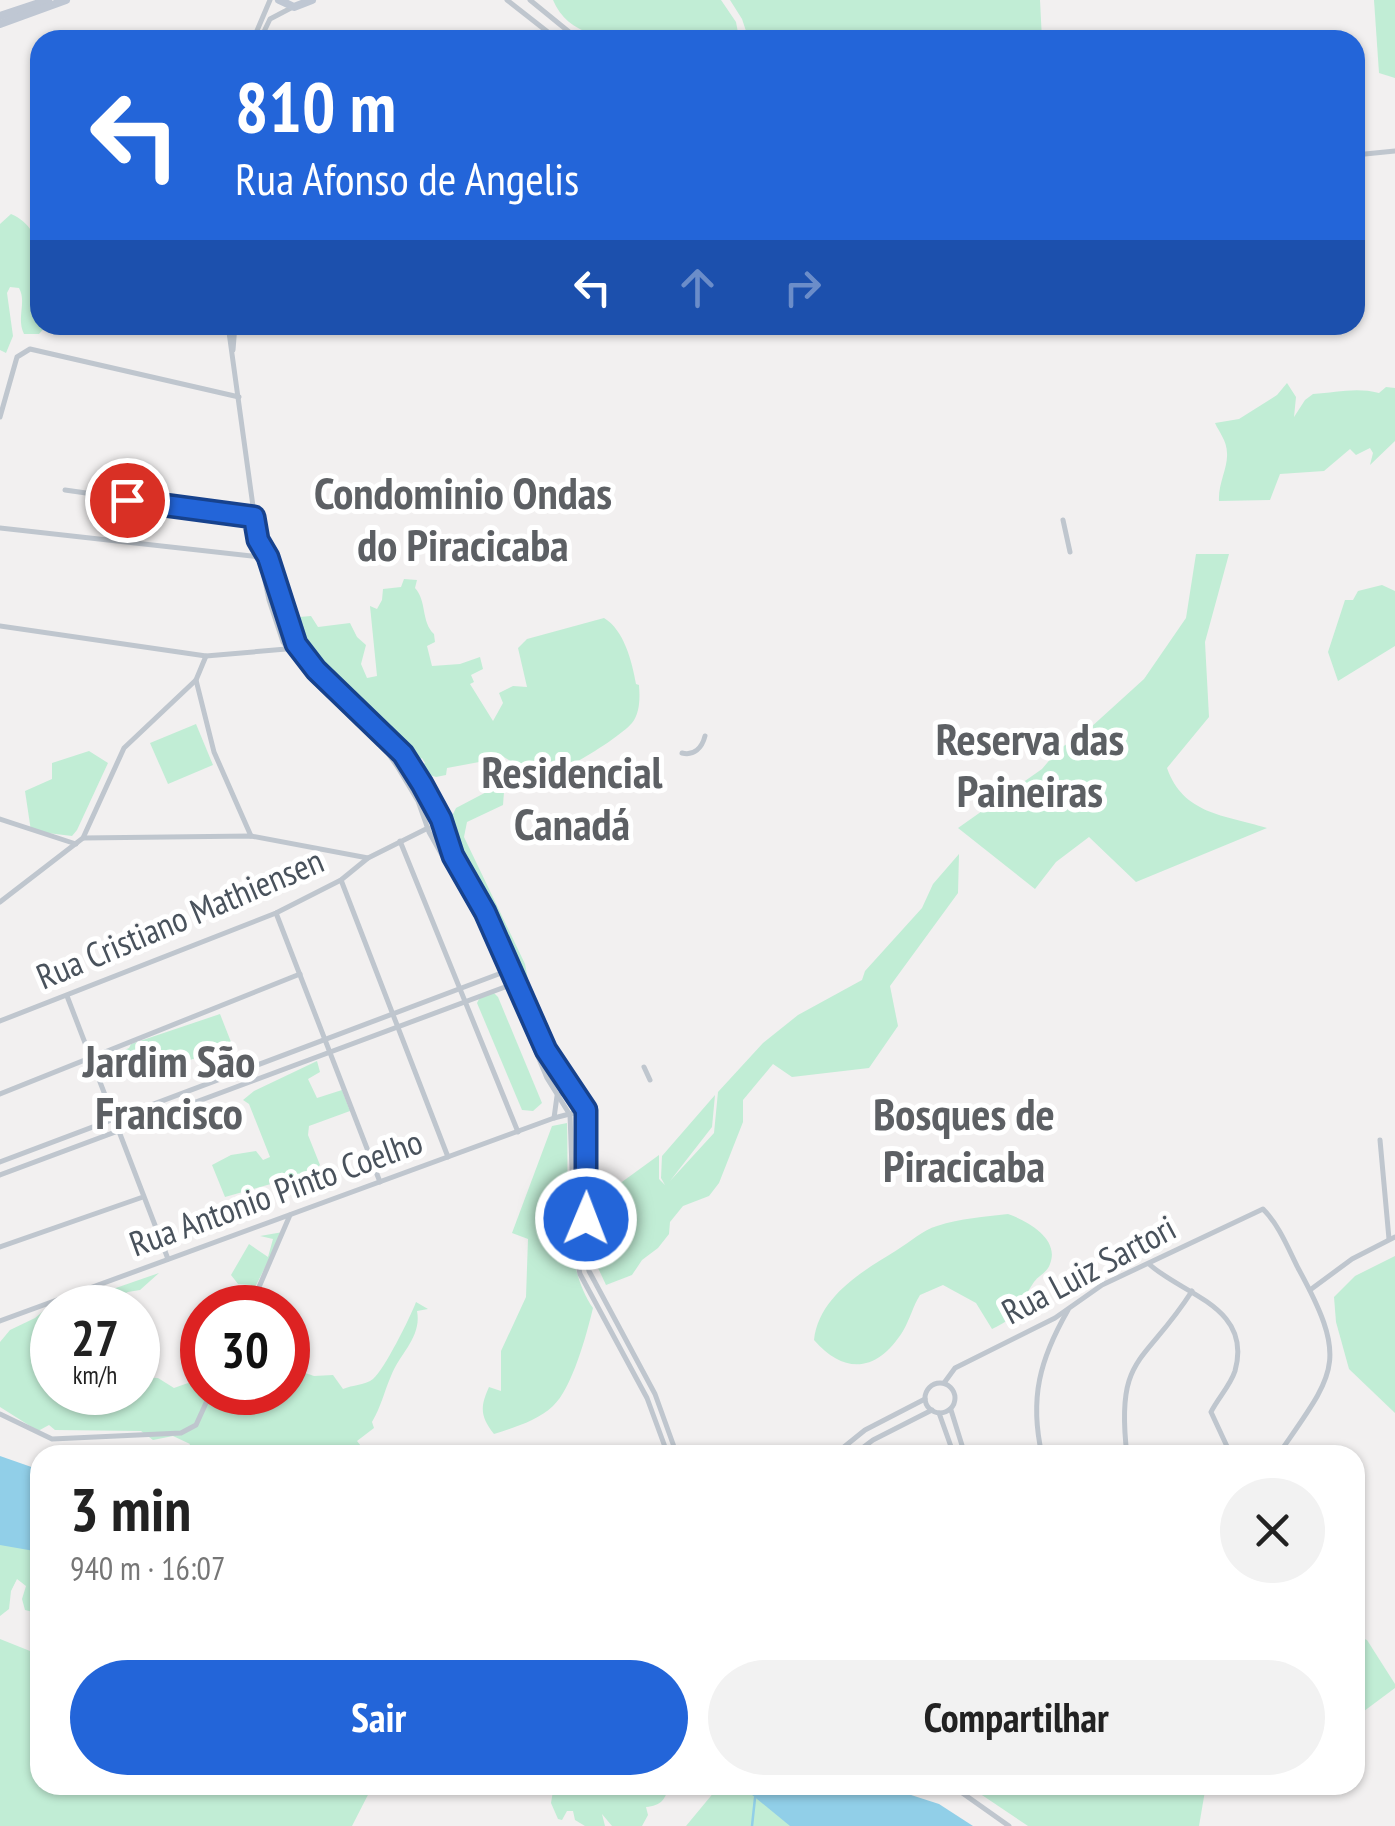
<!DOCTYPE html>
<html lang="pt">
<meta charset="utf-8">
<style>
:root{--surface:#fff;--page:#f2f2f2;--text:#222;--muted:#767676;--accent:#2365d9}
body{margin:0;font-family:"PT Sans Narrow",sans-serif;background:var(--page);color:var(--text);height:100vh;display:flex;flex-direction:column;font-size:38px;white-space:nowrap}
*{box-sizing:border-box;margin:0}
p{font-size:32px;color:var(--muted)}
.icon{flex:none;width:55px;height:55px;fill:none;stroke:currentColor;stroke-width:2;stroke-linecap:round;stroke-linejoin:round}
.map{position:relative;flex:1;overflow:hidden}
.drawer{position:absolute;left:30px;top:1445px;width:1335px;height:350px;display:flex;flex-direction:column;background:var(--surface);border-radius:30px;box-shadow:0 2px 8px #0004}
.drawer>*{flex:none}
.banner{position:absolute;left:30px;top:30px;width:1335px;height:305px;border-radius:30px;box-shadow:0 2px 8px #0004;background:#2365d9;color:#fff;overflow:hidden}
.speed{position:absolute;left:30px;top:1285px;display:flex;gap:20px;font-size:50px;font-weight:700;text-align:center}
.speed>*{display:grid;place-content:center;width:130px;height:130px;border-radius:50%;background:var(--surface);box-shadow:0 2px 8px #0004;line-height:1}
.speed small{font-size:25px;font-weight:400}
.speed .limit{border:15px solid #d22;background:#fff;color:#111}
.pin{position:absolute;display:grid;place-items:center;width:85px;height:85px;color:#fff;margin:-42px;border:5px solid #fff;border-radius:50%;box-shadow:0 2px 10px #0007}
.me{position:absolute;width:110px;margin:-55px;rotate:1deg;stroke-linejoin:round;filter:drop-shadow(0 0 8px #0008)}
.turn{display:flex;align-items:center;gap:35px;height:210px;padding:0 40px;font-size:45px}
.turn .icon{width:130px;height:130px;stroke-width:2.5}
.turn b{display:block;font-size:70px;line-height:85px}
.lanes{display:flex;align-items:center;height:95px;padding:0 40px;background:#0003;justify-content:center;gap:50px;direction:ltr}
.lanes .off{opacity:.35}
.round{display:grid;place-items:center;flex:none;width:105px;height:105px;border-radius:52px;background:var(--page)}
.summary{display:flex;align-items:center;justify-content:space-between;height:170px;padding:0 40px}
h1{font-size:60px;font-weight:700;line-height:75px}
.button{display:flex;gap:20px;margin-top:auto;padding:20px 40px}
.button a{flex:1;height:115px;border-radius:60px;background:var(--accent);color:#fff;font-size:40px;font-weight:700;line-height:115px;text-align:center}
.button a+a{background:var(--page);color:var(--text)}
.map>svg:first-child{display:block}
.green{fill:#c1edd5}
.water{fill:#91cfe8}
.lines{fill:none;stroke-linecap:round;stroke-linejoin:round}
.stream{stroke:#91cfe8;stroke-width:2.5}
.street{stroke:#bfc6ce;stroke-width:5}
.secondary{stroke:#bfc7d3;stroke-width:8}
.route-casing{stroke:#17428d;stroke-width:25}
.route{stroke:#2365d9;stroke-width:18}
.labels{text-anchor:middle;stroke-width:10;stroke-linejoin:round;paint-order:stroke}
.street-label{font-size:35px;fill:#49525c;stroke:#fff}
.district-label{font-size:45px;font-weight:bold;fill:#5d6064;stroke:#fff}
</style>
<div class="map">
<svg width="1395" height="1826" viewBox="0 0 1395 1826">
<rect width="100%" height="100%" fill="#f2f0f0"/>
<!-- green -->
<g class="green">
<path d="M553,0H721L736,22L739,38C724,42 702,40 684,40C642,40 573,49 553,0Z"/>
<polygon points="730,0 1040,0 1042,40 874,40 814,32 778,33 749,40 742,19"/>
<polygon points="1374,0 1395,0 1395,78 1379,73"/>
<path d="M11,214C52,231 40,288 40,325H47L39,334H24C16,318 27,302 19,288L10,287L7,293L13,336L6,353L0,350V224Z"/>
<path d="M1287,383L1296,397L1294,417L1305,400L1313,394C1336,393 1355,387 1379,393L1386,387L1395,388V441L1370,465L1373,453L1370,448L1356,455L1350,449L1324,471L1280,474L1270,500L1219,501C1218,483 1228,468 1227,453C1227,441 1219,432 1215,423L1239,419L1277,395Z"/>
<path d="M1196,554H1229L1205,642L1209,717L1167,768C1183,814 1224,815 1267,828L1136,882L1089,837L1056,862L1035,889L958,828L1042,769L1058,750L1090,728L1144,679L1186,618Z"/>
<path d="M404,579L417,580L415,588C427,601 421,622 434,634L435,642L427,646L432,666L460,664L480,657L483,669L471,675L474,682L470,684L493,721L503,703L499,693L513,686L527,687L518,648L527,639L604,618C624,630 632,661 636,684L639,685C640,698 640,713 632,723C620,737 560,776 542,774C528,773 511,761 499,754L490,760L447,768L446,775L436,777L421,772L420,766L425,763L422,758L416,761L404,745L346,691L342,692L308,657L288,618L311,616L318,627L350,623L357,637L366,645L361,664L367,678L377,676L370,606L377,609L382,600L383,589L401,587Z"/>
<polygon points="1382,585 1395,591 1395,646 1338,681 1328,652 1345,600 1353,600 1358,591"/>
<polygon points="196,724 213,765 168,784 150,743"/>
<polygon points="89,751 108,763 77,830 72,836 31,831 25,791 52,779 52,763"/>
<polygon points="496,787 504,792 503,805 467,822 464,837 525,964 531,995 448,824 456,808"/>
<polygon points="959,854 958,893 890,986 898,1026 869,1068 792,1077 773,1064 743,1100 743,1122 719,1183 709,1196 683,1206 670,1222 669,1234 658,1248 642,1260 632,1275 606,1285 592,1255 593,1203 659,1155 659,1179 665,1185 661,1178 662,1156 715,1095 712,1127 670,1181 714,1133 718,1092 763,1043 798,1015 862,980 865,971 922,908 933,884"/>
<polygon points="493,992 498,997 542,1103 533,1111 522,1110 477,1003 481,995"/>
<polygon points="220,1014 231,1042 210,1050 210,1053 138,1078 133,1065 103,1076 100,1061 129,1048 131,1044"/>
<polygon points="317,1061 320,1072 308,1079 317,1098 342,1090 350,1111 309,1126 308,1135 320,1165 313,1172 225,1197 212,1165 231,1155 256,1151 263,1160 270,1157 249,1104 243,1100 254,1091"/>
<path d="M567,1123C569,1178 561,1263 593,1308C587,1333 572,1389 553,1406C537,1421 515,1427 494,1434C480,1416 480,1407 489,1387L501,1391V1351L526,1297L528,1239L512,1233L552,1126Z"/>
<path d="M1008,1214C1028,1221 1060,1239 1050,1264C1047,1273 1039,1275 1034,1282C1018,1305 1021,1316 992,1329L976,1303L943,1285L920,1295C913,1306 910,1319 903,1331C879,1370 846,1377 814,1340C819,1296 863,1271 897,1250C910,1242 923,1230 937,1226C961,1218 984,1217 1008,1214Z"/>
<polygon points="283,1232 245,1307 211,1307 216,1298 242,1298 251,1293 251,1285 238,1284 231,1275 249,1244 268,1257 273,1239 260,1236"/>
<polygon points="1395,1256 1395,1413 1349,1369 1336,1322 1334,1297 1355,1276"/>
<path d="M159,1273L140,1290L128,1292L95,1307L52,1308V1392H138V1377L158,1378L174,1388L202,1378V1392H288V1367L314,1376L333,1375L343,1389C352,1385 366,1385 373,1379C384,1370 410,1318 416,1302L428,1309L417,1311C422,1337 400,1353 391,1376C384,1392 381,1407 372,1422L374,1428L357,1441L368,1455H185L190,1444L173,1436L153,1440L141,1431L55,1430L49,1425L38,1431L0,1407V1342L10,1330L35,1318L53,1303L87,1298Z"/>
<polygon points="0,1538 40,1543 40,1593 33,1598 35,1607 33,1612 25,1610 22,1599 26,1586 17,1579 11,1591 9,1609 0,1616"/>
<polygon points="1355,1635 1367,1640 1395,1684 1395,1688 1356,1717"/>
<polygon points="0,1639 40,1655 40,1785 373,1785 352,1826 0,1826"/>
<path d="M554,1785H669C666,1799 661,1806 646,1807L648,1815L642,1826H612L602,1814L605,1826H585L575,1820L573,1811H567L562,1820L558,1819L551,1803Z"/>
<polygon points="714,1785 767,1785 812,1826 686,1826 715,1791"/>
<polygon points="967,1785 1206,1785 1199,1826 1028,1826"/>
</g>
<!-- water -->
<g class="water">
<polygon points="0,1456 40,1470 40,1552 0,1545"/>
<polygon points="740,1785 880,1785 939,1804 973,1826 790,1826"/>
</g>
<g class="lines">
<!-- stream -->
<polyline class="stream" points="752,1826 755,1798"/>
<!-- street -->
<g class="street">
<polyline points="507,0 558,40"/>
<polyline points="530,0 579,40"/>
<polyline points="253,40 270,0"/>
<polyline points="260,40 270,19 291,8"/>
<polyline points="1355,155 1395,151"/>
<polyline points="228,325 260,557 269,600 283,642 311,679 385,749 397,766 418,801 429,832 489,939 547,1078 570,1115 575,1249 580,1274 647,1398 668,1455"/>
<polyline points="233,350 235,325"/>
<polyline points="0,417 17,357 30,349 239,397"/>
<polyline points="65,490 254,517"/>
<polyline points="1063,520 1070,552"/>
<polyline points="0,528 260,557"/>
<polyline points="262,548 268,557 289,629 303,655 385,735 423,784 441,819 453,856 485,912 547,1050 586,1110 585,1248 589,1271 655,1394 677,1455"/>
<polyline points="0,626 206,656 298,648"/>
<polyline points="196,680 214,752 251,836"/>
<path d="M682,753C694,756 702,748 705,736"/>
<polyline points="0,819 76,844"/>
<polyline points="83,838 124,748 196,680 206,656"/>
<polyline points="400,841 518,1132"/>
<polyline points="341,880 448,1157"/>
<polyline points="0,902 83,838 251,836 368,858"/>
<polyline points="276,913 380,1182"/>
<polyline points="67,996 168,1259"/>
<polyline points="0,1021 276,913 341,880 368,858 428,828"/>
<polyline points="644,1067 650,1080"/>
<polyline points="0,1094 300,974"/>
<polyline points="554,1118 557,1096 571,1088"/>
<polyline points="1380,1140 1389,1239"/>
<polyline points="0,1162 504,972"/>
<polyline points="0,1175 513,984"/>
<polyline points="0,1247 143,1197"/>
<path d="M1149,1264C1183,1295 1253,1307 1235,1371C1230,1386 1218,1398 1211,1412L1231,1455"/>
<polyline points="1310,1290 1352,1259 1395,1237"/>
<polyline points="250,1308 290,1215"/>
<polyline points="0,1321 554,1118 585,1110"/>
<circle cx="940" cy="1398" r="15"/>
<path d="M944,1383L955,1368L1055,1318L1102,1285L1263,1209C1279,1225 1288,1248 1298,1268C1350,1363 1335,1372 1278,1455"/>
<polyline points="951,1410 965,1455"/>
<polyline points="939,1413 954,1455"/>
<polyline points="0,1414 52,1439 181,1433 196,1425 211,1392"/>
<polyline points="834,1455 865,1430 925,1399"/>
<polyline points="853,1455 873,1440 932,1410"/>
<path d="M1042,1455C1029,1398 1040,1359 1068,1310"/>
<path d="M1127,1455C1115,1354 1145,1365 1192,1291"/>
<polyline points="951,1785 1009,1826"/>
</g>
<!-- secondary -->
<g class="secondary">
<polyline points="279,0 294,7 312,0"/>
<polyline points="0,16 48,0"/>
<polyline points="0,24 66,0"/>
</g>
</g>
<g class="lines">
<defs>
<polyline id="route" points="127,500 254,517 258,540 268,557 296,644 316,670 403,754 422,784 441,819 453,856 485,912 546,1050 586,1110 586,1219"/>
</defs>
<!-- route casing -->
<use href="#route" class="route-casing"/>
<!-- route -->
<use href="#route" class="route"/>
</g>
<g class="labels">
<!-- street labels -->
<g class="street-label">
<text transform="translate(180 919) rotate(-23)" y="12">Rua Cristiano Mathiensen</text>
<text transform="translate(276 1193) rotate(-20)" y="12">Rua Antonio Pinto Coelho</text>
<text transform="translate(1089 1270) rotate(-28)" y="12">Rua Luiz Sartori</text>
</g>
<!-- district labels -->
<g class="district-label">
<text x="463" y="509">Condominio Ondas<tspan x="463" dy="52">do Piracicaba</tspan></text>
<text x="1030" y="755">Reserva das<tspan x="1030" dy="52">Paineiras</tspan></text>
<text x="572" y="788">Residencial<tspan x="572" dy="52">Canadá</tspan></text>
<text x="169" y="1077">Jardim São<tspan x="169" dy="52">Francisco</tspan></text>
<text x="964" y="1130">Bosques de<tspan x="964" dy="52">Piracicaba</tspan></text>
</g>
</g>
</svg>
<div class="speed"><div>27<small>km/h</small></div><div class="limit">30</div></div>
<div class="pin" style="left:127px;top:500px;background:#d93025"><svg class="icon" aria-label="arrive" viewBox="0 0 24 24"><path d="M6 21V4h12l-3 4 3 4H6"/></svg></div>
<svg class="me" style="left:586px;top:1219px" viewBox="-20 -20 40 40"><circle r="17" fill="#2365d9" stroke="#fff" stroke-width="3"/><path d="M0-11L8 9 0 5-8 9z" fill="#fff"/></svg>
<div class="banner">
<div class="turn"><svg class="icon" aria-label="left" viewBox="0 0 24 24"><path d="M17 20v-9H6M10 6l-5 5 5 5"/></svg><div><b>810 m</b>Rua Afonso de Angelis</div></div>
<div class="lanes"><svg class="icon" aria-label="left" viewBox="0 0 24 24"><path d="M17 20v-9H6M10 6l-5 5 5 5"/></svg><svg class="icon off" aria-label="ahead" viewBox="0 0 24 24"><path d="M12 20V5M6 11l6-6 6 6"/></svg><svg class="icon off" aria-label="right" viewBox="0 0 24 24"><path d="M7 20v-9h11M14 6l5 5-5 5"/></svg></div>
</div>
<section class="drawer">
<div class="summary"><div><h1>3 min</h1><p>940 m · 16:07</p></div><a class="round"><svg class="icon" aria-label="close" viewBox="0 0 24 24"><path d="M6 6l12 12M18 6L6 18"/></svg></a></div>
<div class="button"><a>Sair</a><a>Compartilhar</a></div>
</section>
</div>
